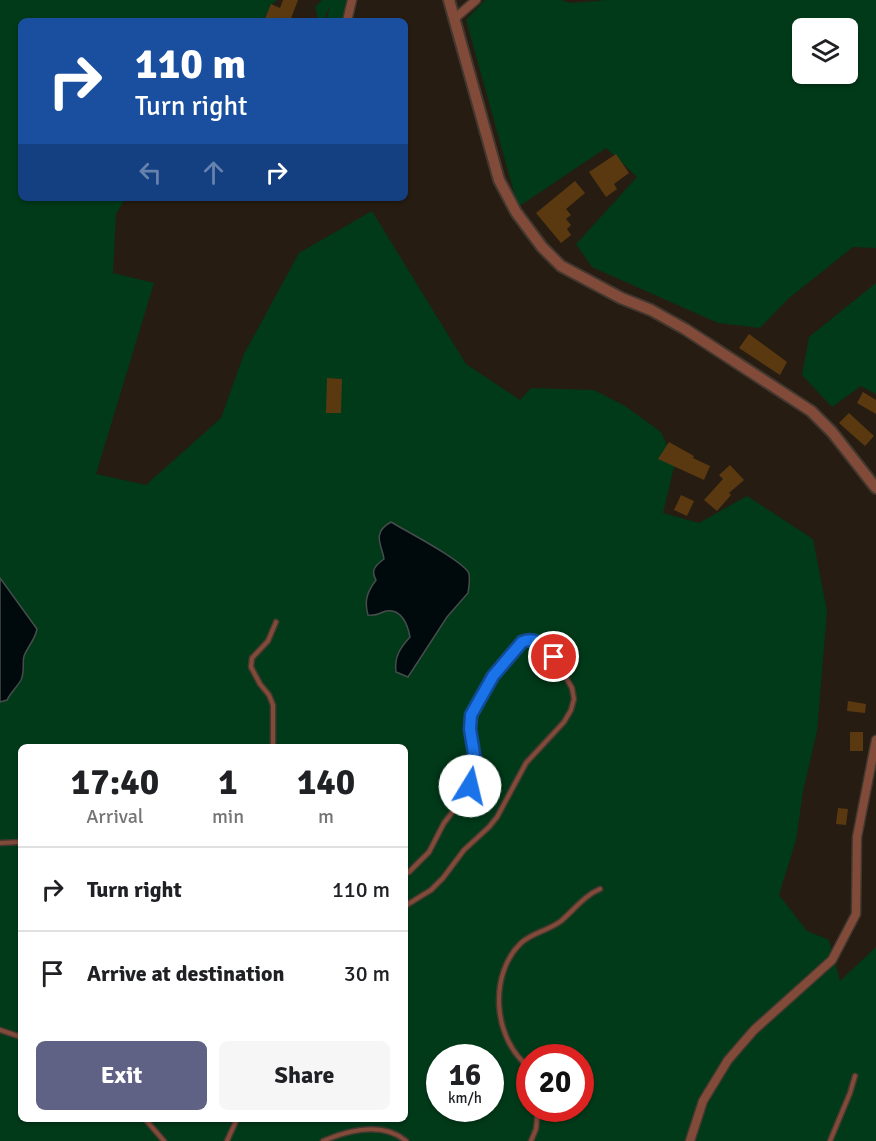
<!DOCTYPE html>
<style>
:root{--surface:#fff;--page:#f6f6f6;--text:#202124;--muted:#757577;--line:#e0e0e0;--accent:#5f6185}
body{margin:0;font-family:Signika,sans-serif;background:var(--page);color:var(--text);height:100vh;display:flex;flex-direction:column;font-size:22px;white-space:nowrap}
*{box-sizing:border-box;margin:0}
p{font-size:20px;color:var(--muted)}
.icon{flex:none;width:33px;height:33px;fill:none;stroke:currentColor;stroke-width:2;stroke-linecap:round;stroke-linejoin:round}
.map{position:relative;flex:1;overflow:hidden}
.panel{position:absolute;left:18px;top:744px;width:390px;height:378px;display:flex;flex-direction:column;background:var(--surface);border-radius:9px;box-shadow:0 2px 4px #0004}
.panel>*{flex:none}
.top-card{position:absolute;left:18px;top:18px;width:390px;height:183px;border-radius:9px;box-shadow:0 2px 4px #0004;background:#1a4fa0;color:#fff;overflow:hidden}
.buttons{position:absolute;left:792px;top:18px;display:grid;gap:12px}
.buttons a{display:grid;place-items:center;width:66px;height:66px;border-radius:9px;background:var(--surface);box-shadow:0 2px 4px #0004;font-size:30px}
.speed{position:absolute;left:426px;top:1044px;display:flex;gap:12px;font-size:30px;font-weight:700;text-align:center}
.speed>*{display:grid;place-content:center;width:78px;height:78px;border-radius:50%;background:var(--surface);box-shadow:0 2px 4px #0004;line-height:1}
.speed small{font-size:15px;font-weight:400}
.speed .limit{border:9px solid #d22;background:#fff;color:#111}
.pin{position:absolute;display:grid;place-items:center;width:51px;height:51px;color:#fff;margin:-26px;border:3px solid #fff;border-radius:50%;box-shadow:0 2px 6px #0007}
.me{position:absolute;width:66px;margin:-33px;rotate:9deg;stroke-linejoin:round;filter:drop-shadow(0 0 4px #0008)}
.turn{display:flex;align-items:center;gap:21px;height:126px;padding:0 18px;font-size:27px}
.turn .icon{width:78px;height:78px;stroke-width:2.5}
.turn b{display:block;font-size:42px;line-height:51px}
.lanes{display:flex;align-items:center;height:57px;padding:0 18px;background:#0003;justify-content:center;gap:30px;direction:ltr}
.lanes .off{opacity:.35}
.eta{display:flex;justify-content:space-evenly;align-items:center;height:102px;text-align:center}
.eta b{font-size:36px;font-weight:700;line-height:42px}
.cta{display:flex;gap:12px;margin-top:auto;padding:12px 18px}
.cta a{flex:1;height:69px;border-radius:9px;background:var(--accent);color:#fff;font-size:24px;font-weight:700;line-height:69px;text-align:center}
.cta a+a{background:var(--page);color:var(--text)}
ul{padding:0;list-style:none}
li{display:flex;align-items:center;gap:18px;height:84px;padding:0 18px;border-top:2px solid var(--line)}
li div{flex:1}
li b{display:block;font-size:22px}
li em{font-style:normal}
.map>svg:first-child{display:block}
.green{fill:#003a19;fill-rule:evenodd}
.water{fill:#000a0d;stroke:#474c4c;stroke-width:1.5}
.building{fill:#5a3910}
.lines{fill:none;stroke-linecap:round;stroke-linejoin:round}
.service-casing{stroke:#42382f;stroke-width:7}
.minor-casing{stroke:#42382f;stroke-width:11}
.tertiary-casing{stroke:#42382f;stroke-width:14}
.service{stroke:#824b39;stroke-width:4}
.minor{stroke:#824b39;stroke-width:8}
.tertiary{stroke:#824b39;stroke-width:10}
.route-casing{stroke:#114b97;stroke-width:15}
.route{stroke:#1a73e8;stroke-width:10}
</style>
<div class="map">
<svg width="876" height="1141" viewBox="0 0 876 1141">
<rect width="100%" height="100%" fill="#261c12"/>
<!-- green -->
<g class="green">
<path d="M0,0H277L271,5L263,21H21V198H126L116,214L113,273L154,283L96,474L146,485L221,418L244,354L299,253L372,211L466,364L520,400L531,388L594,390L625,406L661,432L675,463L663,513L699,523L747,496L813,539L827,611L817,731L803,791L796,840L779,895L807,931L829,940L840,981L876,947V1141H0ZM21,747H405V1119H21ZM440,1058H490V1108H440ZM530,1058H580V1108H530Z"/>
<polygon points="322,0 348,0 341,21 326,21 330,6 325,16 325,21 316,21 318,18 315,7"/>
<path d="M485,0H561L571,3L607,0H876V248L853,247L788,299L760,328L718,323L592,267L576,244L637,177L606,148L518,207L466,20ZM802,28H848V74H802Z"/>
<polygon points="876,283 876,394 861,386 832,407 802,375 809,337"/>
</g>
<!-- water -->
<g class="water">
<path d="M391,522C404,530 466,562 469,574C470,580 469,587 468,593L447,617L408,677L396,672C394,657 400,648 410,637C408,626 402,608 386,611C378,613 380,616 368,615C364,601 367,592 376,580C370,570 376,565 384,559C382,545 371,533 391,522Z"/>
<path d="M0,578L37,629C35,640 28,646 24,656C22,663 25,672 21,680C17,687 11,692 7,700L0,702Z"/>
</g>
<!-- building -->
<g class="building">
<polygon points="283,0 298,0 290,21 264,21 271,4 280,8"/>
<polygon points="616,154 629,173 614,184 617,189 606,197 589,172"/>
<polygon points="575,181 585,193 566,209 571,215 566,219 571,225 567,229 571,235 561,243 536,213"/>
<polygon points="749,334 787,362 780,375 739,348"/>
<polygon points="327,378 342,379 341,413 326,413"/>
<polygon points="863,392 876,400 876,414 857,403"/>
<polygon points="849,413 874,436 865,446 839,423"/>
<polygon points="669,442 694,456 693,458 710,466 704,480 658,459"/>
<polygon points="730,465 744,480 729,493 731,495 717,511 704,500 723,479 719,475"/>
<polygon points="681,495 694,501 687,516 674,510"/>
<polygon points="848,701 866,704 865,713 847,711"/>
<rect x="850" y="732" width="13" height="19"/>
<polygon points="838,808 848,809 846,825 836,824"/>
</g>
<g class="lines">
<defs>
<g id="service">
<polyline points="273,747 273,705 269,695 260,684 251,667 252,658 268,641 276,622"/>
<polyline points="0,843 21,842"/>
<polyline points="405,873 409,872 429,852 444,823 467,793 472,779 475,760 470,729 471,715 493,676 522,642 527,640 536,640 545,646 554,657 572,688 574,699 571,710 564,722 526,763 497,817 489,827 464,850 443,878 431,890 405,906"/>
<polyline points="0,1030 21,1037"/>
<path d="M530,1068C493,1040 488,975 521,943C533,932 548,931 561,921C574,910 585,895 600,889"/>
<polyline points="145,1119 164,1141"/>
<polyline points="227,1141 237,1119"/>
<path d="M323,1141C349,1130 382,1121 406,1141"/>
<polyline points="531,1141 536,1129 538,1108"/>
<polyline points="830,1141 850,1093 855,1076"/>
</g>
<g id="minor">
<polyline points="454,19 476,0"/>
<polyline points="347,21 352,0"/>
<polyline points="690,1141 703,1101 728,1060 754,1030 832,960 856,914 857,837 876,740"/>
</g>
<polyline id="tertiary" points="449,0 499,180 516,212 542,247 561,266 621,298 651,310 685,329 811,411 832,432 876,488"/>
</defs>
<!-- service casing -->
<use href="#service" class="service-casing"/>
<!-- minor casing -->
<use href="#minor" class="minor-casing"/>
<!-- tertiary casing -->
<use href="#tertiary" class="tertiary-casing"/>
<!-- service -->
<use href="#service" class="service"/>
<!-- minor -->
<use href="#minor" class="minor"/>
<!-- tertiary -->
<use href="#tertiary" class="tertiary"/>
</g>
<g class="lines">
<defs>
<path id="route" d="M470,786L475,760L470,729L471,715L493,676L522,642C536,636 546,646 554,657"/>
</defs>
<!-- route casing -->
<use href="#route" class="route-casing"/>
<!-- route -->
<use href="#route" class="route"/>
</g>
</svg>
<div class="buttons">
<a><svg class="icon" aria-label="layers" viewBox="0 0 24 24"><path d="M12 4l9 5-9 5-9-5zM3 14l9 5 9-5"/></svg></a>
</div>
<div class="speed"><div>16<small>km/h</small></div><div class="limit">20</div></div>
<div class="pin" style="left:554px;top:657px;background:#d93025"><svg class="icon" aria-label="arrive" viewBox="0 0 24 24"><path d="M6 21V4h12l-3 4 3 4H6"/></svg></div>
<svg class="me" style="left:470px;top:786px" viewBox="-20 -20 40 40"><circle r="19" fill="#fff"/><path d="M0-13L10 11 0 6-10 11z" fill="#1a73e8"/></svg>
<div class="top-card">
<div class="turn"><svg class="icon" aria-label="right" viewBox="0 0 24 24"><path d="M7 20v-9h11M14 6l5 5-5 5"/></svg><div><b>110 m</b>Turn right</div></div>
<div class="lanes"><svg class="icon off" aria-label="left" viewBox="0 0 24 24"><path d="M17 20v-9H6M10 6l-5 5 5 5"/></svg><svg class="icon off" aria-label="ahead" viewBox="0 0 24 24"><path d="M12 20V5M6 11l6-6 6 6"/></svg><svg class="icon" aria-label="right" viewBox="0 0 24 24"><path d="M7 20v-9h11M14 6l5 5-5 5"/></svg></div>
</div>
<section class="panel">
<div class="eta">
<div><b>17:40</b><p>Arrival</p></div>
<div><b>1</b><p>min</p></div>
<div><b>140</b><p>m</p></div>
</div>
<ul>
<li><svg class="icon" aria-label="right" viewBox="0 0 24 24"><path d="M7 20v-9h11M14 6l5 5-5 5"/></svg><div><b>Turn right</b></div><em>110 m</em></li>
<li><svg class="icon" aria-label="arrive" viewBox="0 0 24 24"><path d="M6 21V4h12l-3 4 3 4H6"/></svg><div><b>Arrive at destination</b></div><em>30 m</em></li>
</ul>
<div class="cta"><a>Exit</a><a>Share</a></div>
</section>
</div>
